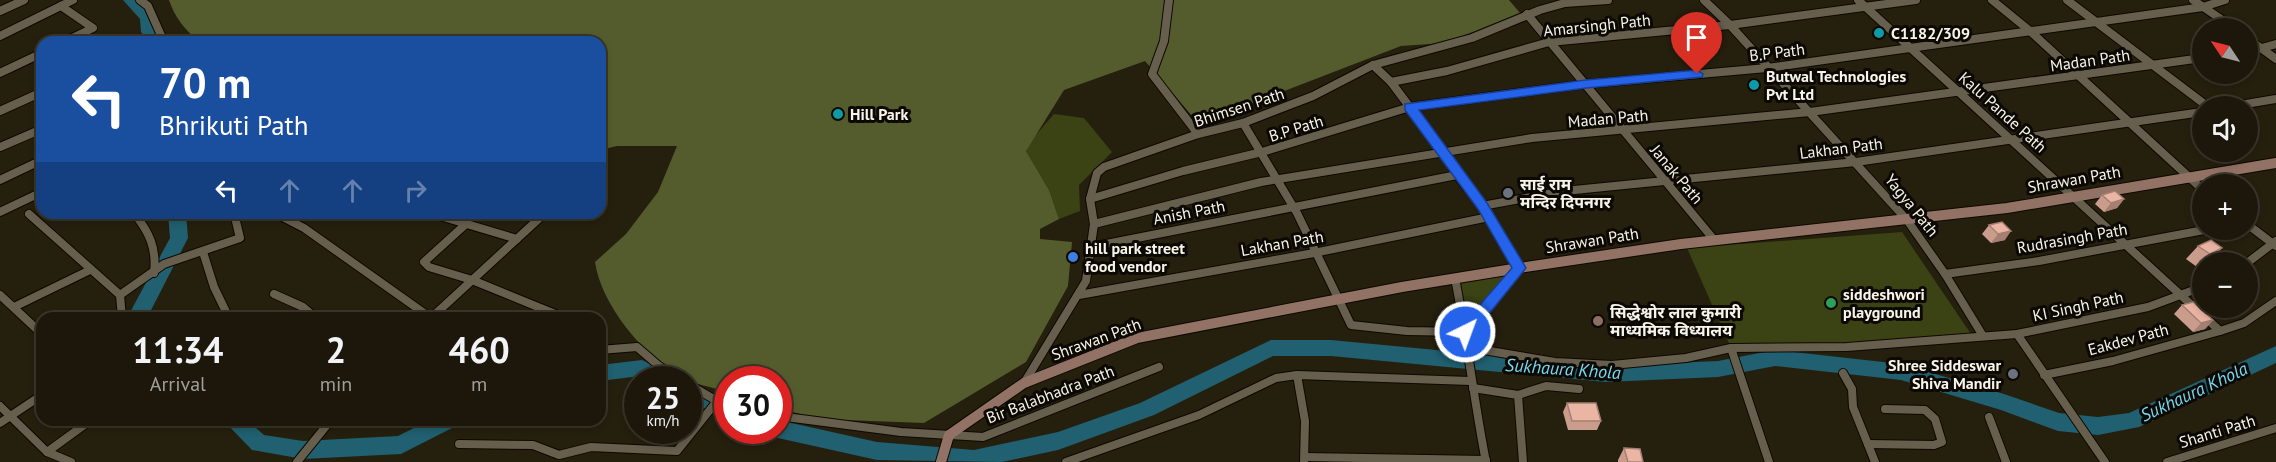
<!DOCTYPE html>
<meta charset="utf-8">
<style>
:root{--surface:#1c170a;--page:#292418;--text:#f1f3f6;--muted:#a09f9c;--line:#3a362b}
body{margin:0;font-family:"PT Sans","Noto Sans Devanagari",sans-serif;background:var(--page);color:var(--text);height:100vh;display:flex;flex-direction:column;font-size:22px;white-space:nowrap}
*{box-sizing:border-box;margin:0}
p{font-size:20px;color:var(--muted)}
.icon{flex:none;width:33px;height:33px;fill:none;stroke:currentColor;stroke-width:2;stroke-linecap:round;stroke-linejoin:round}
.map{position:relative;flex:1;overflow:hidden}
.panel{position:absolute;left:36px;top:312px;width:570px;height:114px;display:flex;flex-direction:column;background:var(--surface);border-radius:18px;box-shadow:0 3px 9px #0003,0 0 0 2px var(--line)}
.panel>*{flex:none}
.guide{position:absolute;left:36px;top:36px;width:570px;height:183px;border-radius:18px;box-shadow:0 3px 9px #0003,0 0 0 2px var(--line);background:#1a4fa0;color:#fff;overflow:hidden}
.needle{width:39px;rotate:305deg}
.buttons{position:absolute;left:2192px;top:18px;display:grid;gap:12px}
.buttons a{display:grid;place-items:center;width:66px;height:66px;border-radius:50%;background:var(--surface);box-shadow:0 3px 9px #0003,0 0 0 2px var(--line);font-size:30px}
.speed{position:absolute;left:624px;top:366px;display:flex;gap:12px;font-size:30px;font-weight:700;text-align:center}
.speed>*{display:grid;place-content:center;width:78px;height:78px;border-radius:50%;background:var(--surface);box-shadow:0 3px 9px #0003,0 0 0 2px var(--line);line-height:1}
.speed small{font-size:15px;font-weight:400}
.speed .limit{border:9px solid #d22;background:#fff;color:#111}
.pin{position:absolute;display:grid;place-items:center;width:51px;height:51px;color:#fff;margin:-62px -26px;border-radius:50% 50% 50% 0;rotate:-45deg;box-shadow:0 0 6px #0007}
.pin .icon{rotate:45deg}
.me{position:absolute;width:66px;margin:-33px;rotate:42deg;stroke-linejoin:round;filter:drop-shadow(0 0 4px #0008)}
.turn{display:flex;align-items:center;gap:21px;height:126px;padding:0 24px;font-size:27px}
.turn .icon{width:78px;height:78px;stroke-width:2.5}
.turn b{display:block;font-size:42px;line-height:51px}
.lanes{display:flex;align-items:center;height:57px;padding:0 24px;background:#0003;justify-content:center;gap:30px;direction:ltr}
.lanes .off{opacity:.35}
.eta{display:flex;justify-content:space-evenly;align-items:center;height:102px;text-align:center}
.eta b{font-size:36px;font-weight:700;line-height:42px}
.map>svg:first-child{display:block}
.green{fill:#3b4214}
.forest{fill:#545c2e}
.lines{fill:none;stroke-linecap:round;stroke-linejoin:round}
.river{fill:#206070;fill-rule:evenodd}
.street-casing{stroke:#0e0800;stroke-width:10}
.secondary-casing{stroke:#0e0800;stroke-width:12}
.street{stroke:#675f4d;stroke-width:8}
.secondary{stroke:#927264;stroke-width:10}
.wall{fill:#ca9c8c}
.shaded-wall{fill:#a47f72}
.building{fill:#ebb5a3;stroke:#a47f72;stroke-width:1.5}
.route{fill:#2563eb;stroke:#184099;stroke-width:1.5}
.culture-dot{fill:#0f9aa8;stroke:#0c0904;stroke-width:2}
.worship-dot{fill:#6b7280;stroke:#0c0904;stroke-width:2}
.shop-dot{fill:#3f7fe0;stroke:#0c0904;stroke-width:2}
.leisure-dot{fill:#2e9e5b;stroke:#0c0904;stroke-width:2}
.education-dot{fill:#8d6e63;stroke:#0c0904;stroke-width:2}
.labels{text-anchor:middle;stroke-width:6;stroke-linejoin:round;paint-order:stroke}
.street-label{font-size:16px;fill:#f9f4ea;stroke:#0c0904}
.poi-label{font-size:16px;font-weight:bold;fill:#f9f4ea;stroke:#0c0904;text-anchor:start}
.water-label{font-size:18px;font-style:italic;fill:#77d8f2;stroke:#0c0904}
</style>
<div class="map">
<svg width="2276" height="462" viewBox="0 0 2276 462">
<rect width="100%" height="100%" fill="#251f0e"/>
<!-- green -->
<g class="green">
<polygon points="1054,114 1084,118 1112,152 1079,185 1080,211 1059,219 1049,190 1026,151 1029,143"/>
<polygon points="1902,232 1971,334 1927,339 1731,348 1687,248"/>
<polygon points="1519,268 1466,335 1455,278"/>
</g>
<!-- forest -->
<path class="forest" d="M169,0H1509L1520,13L1445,43L1401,46L1199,124L1145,61L1064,90L1026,151L1049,190L1059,219L1040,229V239L1072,242L1068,286L1026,362L924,423L817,419L779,408L778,380H728L727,392C712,387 692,384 679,376C642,354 601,304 595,262L626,234L658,192L677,146H617L600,150V42H200C185,30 175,18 169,0Z"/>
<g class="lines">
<!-- river -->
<g class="river">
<polygon points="123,0 138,0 155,18 157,32 164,42 148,42 141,32 140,19"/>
<polygon points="168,213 186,213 188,238 147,318 127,318 170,238"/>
<polygon points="1271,340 1331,340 1606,366 1718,361 1775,350 1901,364 2004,394 2059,413 2098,417 2129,413 2276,346 2276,363 2139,427 2098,435 2058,431 2001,410 1901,380 1775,366 1718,377 1606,382 1331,356 1273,356 1154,415 1058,450 1002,462 877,460 778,438 771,435 768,430 778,430 778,420 877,442 974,450 1058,432 1140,403"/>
<polygon points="642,360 671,374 674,380 646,380 640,376 600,381 600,365"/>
<polygon points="688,384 728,401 728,419 688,401"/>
<polygon points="223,420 247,420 264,435 303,441 398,436 430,420 459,420 456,426 401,454 303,459 252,450"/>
</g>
<defs>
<g id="street">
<polyline points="140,0 148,6 164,42"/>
<polyline points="1169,0 1164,41 1152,74 1198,134"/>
<polyline points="1704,0 1730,25 1907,220 1945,274 1983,336"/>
<polyline points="1858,0 2220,331 2113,361 2044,375"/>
<polyline points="1992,0 2030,31 2202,189"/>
<polyline points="2067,0 2207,106"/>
<polyline points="2193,0 2234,28"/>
<polyline points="61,6 93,28 64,42"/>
<polyline points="0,11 24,0"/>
<polyline points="1527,14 1715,241"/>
<polyline points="0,36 73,0"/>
<polyline points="2247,38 2276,59"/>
<polyline points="151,42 162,37"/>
<polyline points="2247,52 2276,44"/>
<polyline points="0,73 42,53"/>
<polyline points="1391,82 1447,71 1549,42 1730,25 1916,0"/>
<polyline points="2234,106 2276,99"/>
<polyline points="0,111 42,92"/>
<polyline points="1243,123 1297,213 1351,325 1407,331 1465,332 1519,268 1482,206 1457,175 1444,153 1391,82 1373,65"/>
<polyline points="0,147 42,129"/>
<polyline points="0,180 42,160"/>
<polyline points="1090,199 1183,171 1262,152 1410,107 1586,84 1767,68 2203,7 2225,0"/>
<polyline points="1482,206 1564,191 1856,162 2202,112"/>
<polyline points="0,212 42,192"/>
<path d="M134,213C149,232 157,248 154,273"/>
<polyline points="275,213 304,228 431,318"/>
<polyline points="430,213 517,239"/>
<polyline points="29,214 120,295"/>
<polyline points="467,223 424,262 429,267 472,280 565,318"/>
<polyline points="1094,224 1261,182 1532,138 1810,112 2202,58"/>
<polyline points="2247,224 2276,246"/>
<polyline points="1091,247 1457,175"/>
<polyline points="203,252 214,287 229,318"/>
<polyline points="2247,263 2276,241"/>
<polyline points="1945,274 2039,261 2204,230"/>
<path d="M1455,278C1467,339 1474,401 1486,462"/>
<polyline points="274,294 303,307 316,318"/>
<polyline points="0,295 42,334"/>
<polyline points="1079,295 1314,253 1489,217"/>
<polyline points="14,307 90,270"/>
<polyline points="122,318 120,295 164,264 240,238 234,213"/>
<polyline points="431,318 545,213"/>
<polyline points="2220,331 2244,323 2276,301"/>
<polyline points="600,332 600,347"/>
<polyline points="1466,347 1555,362 1612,365 1686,358 1731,348 1847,347 2017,334"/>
<polyline points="1731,348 1769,462"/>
<polyline points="600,350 637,347 659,366 682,380"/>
<polyline points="1843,373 1852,389 1853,407 1875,462"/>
<polyline points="1297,375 1305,421 1304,462"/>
<polyline points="1024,383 1086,281 1094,224 1090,199 1097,173 1104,167 1198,134 1243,123 1313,96 1373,65 1472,38 1540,10 1565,3 1608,0"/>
<polyline points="688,384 717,401 728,404"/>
<polyline points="1473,388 1518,395"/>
<polyline points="0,406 47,452 71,462"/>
<polyline points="778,416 901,432 983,437 1159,367"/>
<polyline points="1989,417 2006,462"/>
<polyline points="0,423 42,395"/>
<polyline points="459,444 533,445 559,455 591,447 677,451 717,401"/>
<polyline points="1868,444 1934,445 1942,442 1935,419 1925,410 1885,409"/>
<polyline points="47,452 91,420"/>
<polyline points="1305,457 1486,460"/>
<polyline points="297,462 331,420"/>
<polyline points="1066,462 1199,415 1276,378 1297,375 1470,381"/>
<polyline points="1523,462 1518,395 1546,386 1579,389"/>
<polyline points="2105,462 2017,334 2148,307 2202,287"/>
<polyline points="2167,462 2276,428"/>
</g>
<polyline id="secondary" points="941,462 949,435 1024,383 1137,338 1402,287 1519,268 1681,244 2007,208 2276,163"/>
</defs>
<!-- street casing -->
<use href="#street" class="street-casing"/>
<!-- secondary casing -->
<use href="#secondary" class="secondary-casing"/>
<!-- street -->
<use href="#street" class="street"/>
<!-- secondary -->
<use href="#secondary" class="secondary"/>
</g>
<!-- wall -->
<g class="wall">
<polygon points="2102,195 2124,199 2117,208 2104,212 2095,204"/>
<polygon points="1989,225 2005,240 1991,243 1982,234"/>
<polygon points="2198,246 2222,248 2210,261 2206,262 2202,262 2202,265 2197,267 2186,259"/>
<polygon points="2182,305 2213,320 2205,329 2193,332 2174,314"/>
<polygon points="1567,403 1601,421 1597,430 1568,430 1563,412"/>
<polygon points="1624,448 1643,462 1618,462 1618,460"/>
</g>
<!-- shaded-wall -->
<g class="shaded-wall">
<polygon points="2124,199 2117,208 2104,212 2111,203"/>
<polygon points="2011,231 2005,240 1991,243 1998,234"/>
<polygon points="2222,248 2210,261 2206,262 2202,262 2202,265 2197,267 2210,254"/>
<polygon points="2213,320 2205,329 2193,332 2201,323"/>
</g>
<!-- building -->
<g class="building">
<polygon points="2115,191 2124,199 2111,203 2102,195"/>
<polygon points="2002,222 2011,231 1998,234 1989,225"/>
<polygon points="2211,240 2222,248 2210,254 2198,246"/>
<polygon points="2193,302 2213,320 2201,323 2182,305"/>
<polygon points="1567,403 1596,403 1601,421 1572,421"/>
<polygon points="1624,448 1640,449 1643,462 1628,462"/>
</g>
<!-- route -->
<polygon class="route" points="1697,70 1703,74 1702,77 1586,88 1419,110 1487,203 1526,268 1471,336 1460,336 1458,332 1460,328 1512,268 1478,209 1405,110 1405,104 1586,80"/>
<!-- markers -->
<g class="culture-dot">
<circle cx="1879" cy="33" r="6"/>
<circle cx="1754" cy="85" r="6"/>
<circle cx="838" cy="114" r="6"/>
</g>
<g class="worship-dot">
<circle cx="1508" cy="193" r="6"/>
<circle cx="2013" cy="374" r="6"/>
</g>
<circle class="shop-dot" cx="1073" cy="257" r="6"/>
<circle class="leisure-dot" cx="1831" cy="303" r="6"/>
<circle class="education-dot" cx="1598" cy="321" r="6"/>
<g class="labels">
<!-- street labels -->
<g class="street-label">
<text transform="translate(1597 25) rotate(-6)" y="6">Amarsingh Path</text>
<text transform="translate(1777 52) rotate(-7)" y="6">B.P Path</text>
<text transform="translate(2090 60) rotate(-8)" y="6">Madan Path</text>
<text transform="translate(1239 107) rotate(-18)" y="6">Bhimsen Path</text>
<text transform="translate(2003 112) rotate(42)" y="6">Kalu Pande Path</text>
<text transform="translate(1608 118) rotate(-5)" y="6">Madan Path</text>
<text transform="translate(1296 128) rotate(-17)" y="6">B.P Path</text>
<text transform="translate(1841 148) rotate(-7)" y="6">Lakhan Path</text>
<text transform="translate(1677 174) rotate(50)" y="6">Janak Path</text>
<text transform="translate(2074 179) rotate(-10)" y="6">Shrawan Path</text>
<text transform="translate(1912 205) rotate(51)" y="6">Yagya Path</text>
<text transform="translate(1189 212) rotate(-11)" y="6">Anish Path</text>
<text transform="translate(2072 238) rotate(-10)" y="6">Rudrasingh Path</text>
<text transform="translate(1592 240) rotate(-9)" y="6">Shrawan Path</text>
<text transform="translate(1282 243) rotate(-10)" y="6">Lakhan Path</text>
<text transform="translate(2078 306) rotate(-12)" y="6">KI Singh Path</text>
<text transform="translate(1096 339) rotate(-20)" y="6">Shrawan Path</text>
<text transform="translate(2128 339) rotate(-15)" y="6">Eakdev Path</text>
<text transform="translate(1050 394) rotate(-21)" y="6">Bir Balabhadra Path</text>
<text transform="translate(2217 431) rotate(-17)" y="6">Shanti Path</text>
</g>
<!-- poi labels -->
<g class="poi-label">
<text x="1891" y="39">C1182/309</text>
<text x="1766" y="82">Butwal Technologies<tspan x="1766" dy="18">Pvt Ltd</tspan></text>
<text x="850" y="120">Hill Park</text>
<text x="1520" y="190">साई राम<tspan x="1520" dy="18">मन्दिर दिपनगर</tspan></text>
<text x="1085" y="254">hill park street<tspan x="1085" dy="18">food vendor</tspan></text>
<text x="1843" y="300">siddeshwori<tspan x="1843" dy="18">playground</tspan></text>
<text x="1610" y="318">सिद्धेश्वोर लाल कुमारी<tspan x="1610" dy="18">माध्यमिक विध्यालय</tspan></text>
<text x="2001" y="371" text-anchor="end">Shree Siddeswar<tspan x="2001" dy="18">Shiva Mandir</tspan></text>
</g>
<!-- water labels -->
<g class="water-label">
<text transform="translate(1563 369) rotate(4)" y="6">Sukhaura Khola</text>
<text transform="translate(2194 392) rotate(-25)" y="6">Sukhaura Khola</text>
</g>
</g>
</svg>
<div class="buttons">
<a><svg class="needle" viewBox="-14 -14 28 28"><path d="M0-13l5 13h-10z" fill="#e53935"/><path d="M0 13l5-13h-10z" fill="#a09f9c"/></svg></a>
<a><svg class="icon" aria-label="sound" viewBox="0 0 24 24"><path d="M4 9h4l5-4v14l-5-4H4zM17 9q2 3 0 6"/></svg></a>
<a>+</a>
<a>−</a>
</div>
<div class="speed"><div>25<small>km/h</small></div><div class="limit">30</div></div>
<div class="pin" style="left:1697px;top:74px;background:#d93025"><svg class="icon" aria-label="arrive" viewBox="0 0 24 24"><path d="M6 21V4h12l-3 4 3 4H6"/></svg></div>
<svg class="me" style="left:1465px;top:332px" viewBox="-20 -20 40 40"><circle r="17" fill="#2563eb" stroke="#fff" stroke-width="3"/><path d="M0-11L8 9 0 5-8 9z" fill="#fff"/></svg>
<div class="guide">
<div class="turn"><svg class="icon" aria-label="left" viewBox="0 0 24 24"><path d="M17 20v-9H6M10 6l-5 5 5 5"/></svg><div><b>70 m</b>Bhrikuti Path</div></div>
<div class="lanes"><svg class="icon" aria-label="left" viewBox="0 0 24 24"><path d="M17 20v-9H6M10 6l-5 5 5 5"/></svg><svg class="icon off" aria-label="ahead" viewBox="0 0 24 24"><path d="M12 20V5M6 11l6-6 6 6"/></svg><svg class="icon off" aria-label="ahead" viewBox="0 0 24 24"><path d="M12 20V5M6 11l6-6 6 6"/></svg><svg class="icon off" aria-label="right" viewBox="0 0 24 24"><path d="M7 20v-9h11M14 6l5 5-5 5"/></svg></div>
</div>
<section class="panel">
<div class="eta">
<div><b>11:34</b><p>Arrival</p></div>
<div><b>2</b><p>min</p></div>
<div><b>460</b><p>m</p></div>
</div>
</section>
</div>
